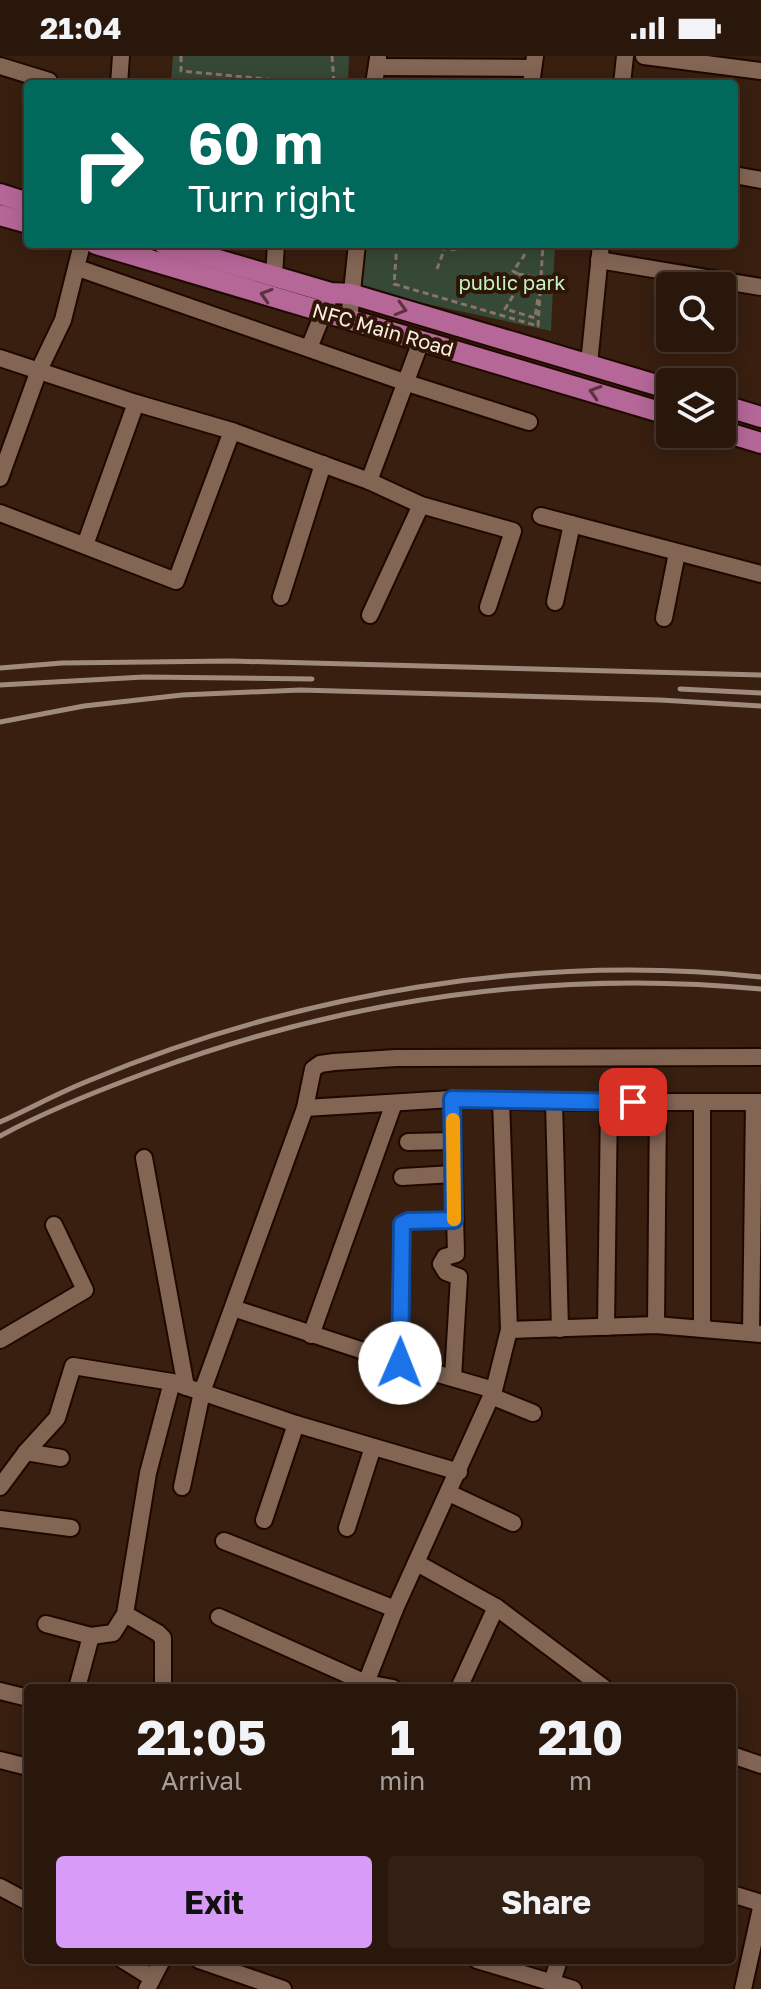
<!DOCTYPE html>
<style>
:root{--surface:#2a170c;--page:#322015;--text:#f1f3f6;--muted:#a59f9d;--line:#46362d;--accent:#d89bf8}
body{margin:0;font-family:"Golos Text",sans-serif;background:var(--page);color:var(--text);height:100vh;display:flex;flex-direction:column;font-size:30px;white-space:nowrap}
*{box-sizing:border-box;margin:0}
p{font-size:26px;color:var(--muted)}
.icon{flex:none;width:44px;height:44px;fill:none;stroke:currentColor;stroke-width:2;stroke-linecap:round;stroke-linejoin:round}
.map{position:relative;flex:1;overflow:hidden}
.sheet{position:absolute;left:24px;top:1628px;width:712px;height:280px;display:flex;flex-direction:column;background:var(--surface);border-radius:8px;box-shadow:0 4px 20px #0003,0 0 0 2px var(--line)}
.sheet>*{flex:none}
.banner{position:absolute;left:24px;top:24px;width:714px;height:168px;border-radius:8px;box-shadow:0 4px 20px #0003,0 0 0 2px var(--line);background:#00695c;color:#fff;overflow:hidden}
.fabs{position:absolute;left:656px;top:216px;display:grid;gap:16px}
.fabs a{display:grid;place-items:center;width:80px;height:80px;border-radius:8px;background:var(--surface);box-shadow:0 4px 20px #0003,0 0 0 2px var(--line);font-size:40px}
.pin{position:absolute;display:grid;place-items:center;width:68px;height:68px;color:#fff;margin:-34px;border-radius:16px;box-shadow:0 4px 12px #0006}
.me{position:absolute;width:88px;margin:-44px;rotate:1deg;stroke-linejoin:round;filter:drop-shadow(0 0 6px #0008)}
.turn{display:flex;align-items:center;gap:28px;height:168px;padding:0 32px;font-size:36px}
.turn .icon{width:104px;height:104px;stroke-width:2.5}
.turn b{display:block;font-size:56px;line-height:68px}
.eta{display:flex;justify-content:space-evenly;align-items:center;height:136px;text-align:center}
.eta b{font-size:48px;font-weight:700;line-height:56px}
.action{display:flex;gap:16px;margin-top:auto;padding:16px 32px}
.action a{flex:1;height:92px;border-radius:8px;background:var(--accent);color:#111;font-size:32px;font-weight:700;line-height:92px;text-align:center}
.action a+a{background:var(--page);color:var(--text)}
.status{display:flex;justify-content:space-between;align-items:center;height:56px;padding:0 40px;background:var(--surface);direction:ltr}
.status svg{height:22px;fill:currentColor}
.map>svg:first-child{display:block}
.green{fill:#364836}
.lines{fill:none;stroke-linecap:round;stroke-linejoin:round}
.minor-casing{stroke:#1f0800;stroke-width:20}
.major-casing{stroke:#1f0800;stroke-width:24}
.path{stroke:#8a7467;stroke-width:3;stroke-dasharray:6 4;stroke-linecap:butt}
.minor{stroke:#836554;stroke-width:16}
.major{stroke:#b56798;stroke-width:20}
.rail{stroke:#9f8a7e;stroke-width:5}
.oneway{stroke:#5d323a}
.route-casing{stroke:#114b97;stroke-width:20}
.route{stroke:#1a73e8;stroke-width:14}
.slow{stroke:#f59e0b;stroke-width:14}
.labels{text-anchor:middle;stroke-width:8;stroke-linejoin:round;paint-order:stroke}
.park-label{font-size:20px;fill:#c4f3c5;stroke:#2e1607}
.street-label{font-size:20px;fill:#fdece2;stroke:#2e1607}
</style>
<div class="status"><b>21:04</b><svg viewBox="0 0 49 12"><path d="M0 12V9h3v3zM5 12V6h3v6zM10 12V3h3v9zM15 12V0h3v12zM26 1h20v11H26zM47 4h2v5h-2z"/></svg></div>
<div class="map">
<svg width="761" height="1933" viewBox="0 0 761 1933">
<rect width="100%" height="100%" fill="#381f10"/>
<!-- green -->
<g class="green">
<polygon points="173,0 349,0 348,28 171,26"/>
<polygon points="358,188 555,188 551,275 353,232"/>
</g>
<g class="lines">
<defs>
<g id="minor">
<polyline points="644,0 761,15"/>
<polyline points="0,10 49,25"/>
<polyline points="377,11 533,12"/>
<polyline points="119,28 121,0"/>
<polyline points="374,28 378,2"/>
<polyline points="531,28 535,0"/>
<polyline points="622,28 625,0"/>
<polyline points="734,119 761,124"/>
<polyline points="599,204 761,231"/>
<polyline points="78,212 404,326 529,366"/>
<polyline points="274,220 276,188"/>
<polyline points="349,264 357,188"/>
<polyline points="309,292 328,245"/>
<polyline points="0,302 136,347 232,375 369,425 421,449 513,475 488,551"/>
<polyline points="589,308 601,188"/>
<polyline points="0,422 39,314 63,264 82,188"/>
<polyline points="369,425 421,285"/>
<polyline points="0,457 176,525 232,375"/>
<polyline points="541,460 761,518"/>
<polyline points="85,489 136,347"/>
<polyline points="281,541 323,408"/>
<polyline points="555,546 572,468"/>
<polyline points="370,559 421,449"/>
<polyline points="664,562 677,497"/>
<polyline points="452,1043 456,1198 445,1201 441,1208 446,1216 459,1221 453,1321"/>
<polyline points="554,1046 560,1273"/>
<polyline points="305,1052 313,1013 320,1008 334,1006 396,1002 761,1001"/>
<polyline points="408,1086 453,1085"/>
<polyline points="144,1102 186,1331"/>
<polyline points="402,1121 453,1118"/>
<polyline points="233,1252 400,1307 494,1334"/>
<polyline points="656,1269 658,1046"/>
<polyline points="606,1271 609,1046"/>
<polyline points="702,1272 702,1046"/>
<polyline points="509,1274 656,1269 761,1278"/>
<polyline points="751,1277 754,1046"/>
<polyline points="311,1279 394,1047"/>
<polyline points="0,1284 85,1234 54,1169"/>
<polyline points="400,1307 402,1168 408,1165 454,1164"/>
<polyline points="491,1340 533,1357"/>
<polyline points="26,1396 61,1402"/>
<polyline points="0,1431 26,1396 57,1362 73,1310 172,1326 296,1368 459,1416"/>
<polyline points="182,1431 202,1336 305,1052 452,1043 554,1046 761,1046"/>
<polyline points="449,1437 513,1467"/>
<polyline points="0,1463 71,1472"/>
<polyline points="264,1464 296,1368"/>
<polyline points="347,1472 373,1391"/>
<polyline points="224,1485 395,1553"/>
<polyline points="417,1507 496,1551"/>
<polyline points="125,1558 158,1577 163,1582 163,1632"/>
<polyline points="219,1561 366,1627 393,1632"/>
<polyline points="46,1568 91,1580 77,1632"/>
<polyline points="91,1580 113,1577 125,1558 148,1417 172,1326"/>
<polyline points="364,1632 395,1553 494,1334 509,1274 501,1044"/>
<polyline points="459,1632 496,1551 604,1632"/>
<polyline points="0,1635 28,1642"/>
<polyline points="732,1699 761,1709"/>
<polyline points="0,1704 28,1711"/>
<polyline points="0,1831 28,1846"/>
<polyline points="732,1838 761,1847"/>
<polyline points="123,1904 152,1922"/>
<polyline points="199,1904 283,1933"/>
<polyline points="477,1904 573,1933"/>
<polyline points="552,1926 559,1904"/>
<polyline points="147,1933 162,1904"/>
<polyline points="743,1933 761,1852"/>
</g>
<g id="major">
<polyline points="0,138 28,147"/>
<polyline points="0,159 28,167"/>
<polyline points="96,188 670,359"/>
<polyline points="164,188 331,237 351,238 670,333"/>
<polyline points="722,349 761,361"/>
<polyline points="722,375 761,387"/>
</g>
</defs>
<!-- minor casing -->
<use href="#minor" class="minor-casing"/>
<!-- major casing -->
<use href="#major" class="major-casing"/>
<!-- path -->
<g class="path">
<polyline points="181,0 181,15 320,28"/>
<polyline points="332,0 334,28"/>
<polyline points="397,188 394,228 538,270 543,188"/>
<polyline points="422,188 437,189"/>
<polyline points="525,188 524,200 513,215 518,218 519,230 505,253 535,262 538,241"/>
<path d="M437,213L444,194L439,189C449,195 456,195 466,188"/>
<polyline points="518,218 540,222"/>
</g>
<!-- minor -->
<use href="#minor" class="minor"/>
<!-- major -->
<use href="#major" class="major"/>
<!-- rail -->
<g class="rail">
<polyline points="0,612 62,607 231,605 761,619"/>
<polyline points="0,629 144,621 312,623"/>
<polyline points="680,633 761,637"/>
<polyline points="0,666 84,650 182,639 300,634 660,644 761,650"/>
<path d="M0,1066C29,1053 58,1037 88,1025C299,937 533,897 761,921"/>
<path d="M0,1080C48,1054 99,1034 151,1015C346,943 553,913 761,933"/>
</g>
</g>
<!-- one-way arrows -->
<defs><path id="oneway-chevron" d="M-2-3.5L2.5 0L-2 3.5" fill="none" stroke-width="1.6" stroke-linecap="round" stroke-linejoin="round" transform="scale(2)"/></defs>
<g class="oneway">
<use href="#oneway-chevron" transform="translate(266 239) rotate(-163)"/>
<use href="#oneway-chevron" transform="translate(401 253) rotate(16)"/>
<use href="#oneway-chevron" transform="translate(595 336) rotate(-163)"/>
</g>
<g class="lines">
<defs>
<polyline id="route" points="400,1307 402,1168 408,1165 454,1164 452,1043 633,1046"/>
</defs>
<!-- route casing -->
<use href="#route" class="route-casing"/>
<!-- route -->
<use href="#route" class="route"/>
<!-- slow -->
<polyline class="slow" points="453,1064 454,1163"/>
</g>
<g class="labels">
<!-- park labels -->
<g class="park-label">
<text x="512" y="234">public park</text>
</g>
<!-- street labels -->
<g class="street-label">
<text transform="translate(383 274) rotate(16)" y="7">NFC Main Road</text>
</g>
</g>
</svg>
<div class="fabs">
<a><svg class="icon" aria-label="search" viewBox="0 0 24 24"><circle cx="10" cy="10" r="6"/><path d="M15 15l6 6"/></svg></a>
<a><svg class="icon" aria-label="layers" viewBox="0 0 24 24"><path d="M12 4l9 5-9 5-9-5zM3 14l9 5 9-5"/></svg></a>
</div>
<div class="pin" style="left:633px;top:1046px;background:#d93025"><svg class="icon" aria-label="arrive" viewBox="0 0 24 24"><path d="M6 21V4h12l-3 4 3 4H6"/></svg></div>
<svg class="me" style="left:400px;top:1307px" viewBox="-20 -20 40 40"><circle r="19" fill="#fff"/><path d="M0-13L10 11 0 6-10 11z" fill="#1a73e8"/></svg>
<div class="banner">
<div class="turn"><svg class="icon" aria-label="right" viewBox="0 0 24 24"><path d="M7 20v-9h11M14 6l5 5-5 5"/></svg><div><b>60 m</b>Turn right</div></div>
</div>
<section class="sheet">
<div class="eta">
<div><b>21:05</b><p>Arrival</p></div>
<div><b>1</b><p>min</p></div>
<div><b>210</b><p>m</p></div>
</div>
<div class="action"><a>Exit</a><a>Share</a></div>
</section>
</div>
